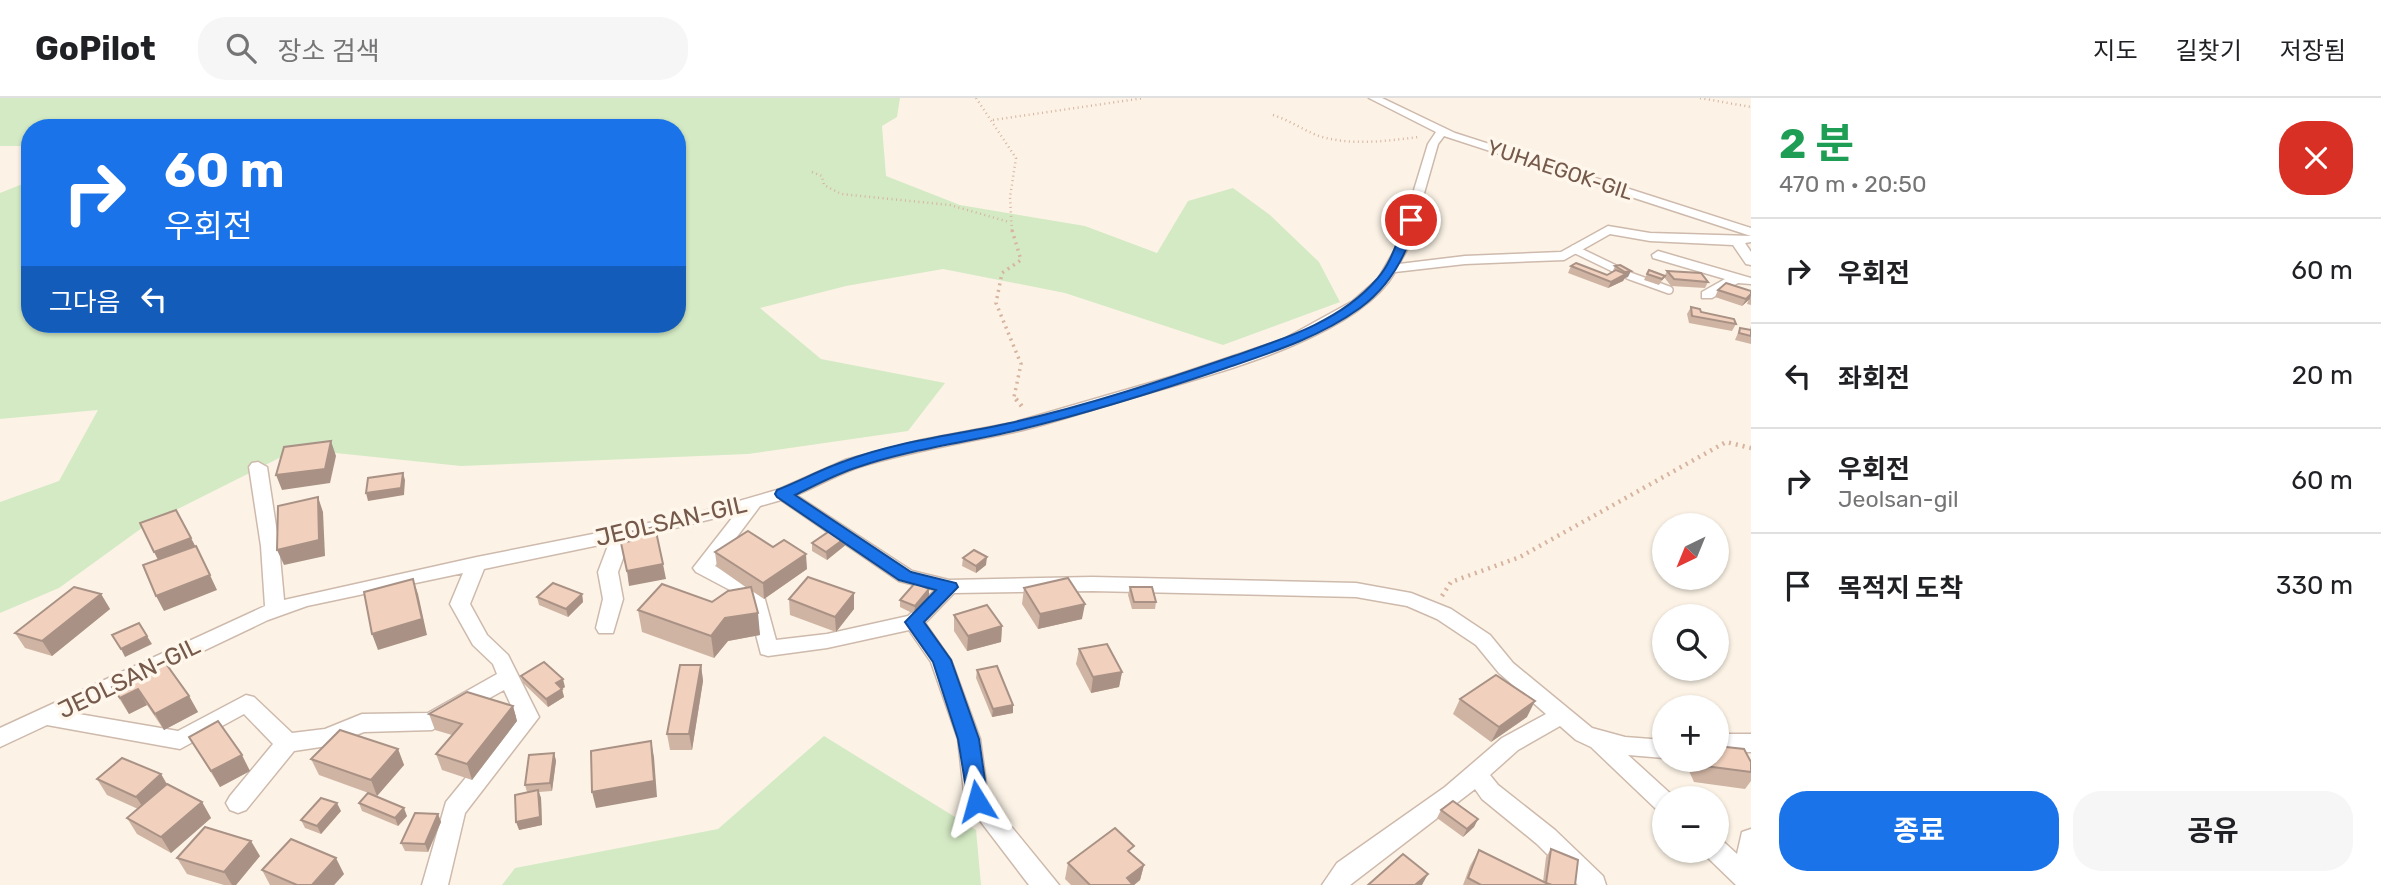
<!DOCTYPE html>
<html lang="ko">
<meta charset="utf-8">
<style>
:root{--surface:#fff;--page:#f6f6f6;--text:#202124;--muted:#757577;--line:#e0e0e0;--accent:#1a73e8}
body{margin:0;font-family:Rubik,"Noto Sans KR",sans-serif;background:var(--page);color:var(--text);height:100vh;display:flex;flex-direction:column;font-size:26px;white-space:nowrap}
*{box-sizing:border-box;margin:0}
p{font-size:23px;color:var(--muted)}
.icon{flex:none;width:38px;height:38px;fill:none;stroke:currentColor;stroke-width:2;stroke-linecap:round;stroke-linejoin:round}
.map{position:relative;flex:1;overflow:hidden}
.drawer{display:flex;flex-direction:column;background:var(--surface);width:630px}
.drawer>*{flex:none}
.guide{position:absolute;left:21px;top:21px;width:665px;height:214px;border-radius:28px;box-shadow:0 2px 5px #0004;background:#1a73e8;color:#fff;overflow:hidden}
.needle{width:46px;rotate:223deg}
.buttons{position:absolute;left:1652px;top:415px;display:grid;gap:14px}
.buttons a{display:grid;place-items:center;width:77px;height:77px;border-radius:50%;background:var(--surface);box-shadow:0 2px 5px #0004;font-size:35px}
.pin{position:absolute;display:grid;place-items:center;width:60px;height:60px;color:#fff;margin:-30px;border:4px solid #fff;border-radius:50%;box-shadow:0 2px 7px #0007}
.me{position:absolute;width:77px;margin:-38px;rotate:352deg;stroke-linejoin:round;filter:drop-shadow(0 0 5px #0008)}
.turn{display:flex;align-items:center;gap:24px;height:147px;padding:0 28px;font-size:32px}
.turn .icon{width:91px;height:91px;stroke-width:2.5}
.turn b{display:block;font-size:49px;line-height:60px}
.then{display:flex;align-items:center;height:66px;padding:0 28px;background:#0003;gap:14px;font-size:26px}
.round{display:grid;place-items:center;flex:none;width:74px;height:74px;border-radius:28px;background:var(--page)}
.summary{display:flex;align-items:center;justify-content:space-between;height:119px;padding:0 28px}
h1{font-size:42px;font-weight:700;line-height:52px;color:#1e9e55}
.button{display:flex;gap:14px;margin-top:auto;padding:14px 28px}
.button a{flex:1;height:80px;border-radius:28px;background:var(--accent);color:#fff;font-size:28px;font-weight:700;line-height:80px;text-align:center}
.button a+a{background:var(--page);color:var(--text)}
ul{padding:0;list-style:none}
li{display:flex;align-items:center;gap:21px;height:105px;padding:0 28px;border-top:2px solid var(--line)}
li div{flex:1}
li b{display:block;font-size:26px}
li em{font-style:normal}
header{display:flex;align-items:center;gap:42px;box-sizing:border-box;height:98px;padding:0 35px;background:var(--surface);border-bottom:2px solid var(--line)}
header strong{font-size:33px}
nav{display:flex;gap:38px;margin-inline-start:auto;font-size:24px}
.search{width:490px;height:63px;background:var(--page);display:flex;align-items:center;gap:18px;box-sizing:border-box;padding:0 24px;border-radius:28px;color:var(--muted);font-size:26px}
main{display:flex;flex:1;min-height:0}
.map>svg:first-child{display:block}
.green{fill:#d4eac4}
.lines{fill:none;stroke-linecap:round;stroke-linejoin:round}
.lane-casing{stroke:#cebaac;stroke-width:10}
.street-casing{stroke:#cebaac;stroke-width:3}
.path-far2{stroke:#d6b4a0;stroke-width:2.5;stroke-dasharray:1 3.5;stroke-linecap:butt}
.path-far1{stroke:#d6b4a0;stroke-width:3.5;stroke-dasharray:2 4.5;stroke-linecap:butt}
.path{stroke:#d6b4a0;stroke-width:4.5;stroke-dasharray:2 5;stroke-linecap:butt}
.lane{stroke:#fff;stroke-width:7}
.street{fill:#fff;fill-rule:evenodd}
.wall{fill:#cfb4a3}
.shaded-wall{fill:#a99285}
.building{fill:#f1d1be;stroke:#a99285;stroke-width:2}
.route{fill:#1a73e8;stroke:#114b97;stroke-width:2}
.labels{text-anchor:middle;stroke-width:7;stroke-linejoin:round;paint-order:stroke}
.far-street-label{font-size:21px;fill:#75594b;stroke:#fff7ec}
.street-label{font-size:24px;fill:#75594b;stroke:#fff7ec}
</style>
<header>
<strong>GoPilot</strong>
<div class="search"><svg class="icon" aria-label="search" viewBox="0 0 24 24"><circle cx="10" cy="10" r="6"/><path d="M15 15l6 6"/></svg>장소 검색</div>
<nav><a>지도</a><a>길찾기</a><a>저장됨</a></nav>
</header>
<main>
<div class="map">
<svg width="1751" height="787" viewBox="0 0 1751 787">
<rect width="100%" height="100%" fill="#fcf3e6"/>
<!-- green -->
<g class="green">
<polygon points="0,0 900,0 897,19 882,28 886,78 960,107 1085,128 1157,155 1188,103 1233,90 1270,117 1319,164 1340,204 1223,247 1065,195 943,171 846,188 760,210 821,261 945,285 908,333 748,356 461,368 297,351 146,427 59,490 0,515 0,404 59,383 98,312 0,321 0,95 30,83 30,226 677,226 677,30 30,30 30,48 0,48"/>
<polygon points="824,638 976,732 981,787 502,787 515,770 718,731"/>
</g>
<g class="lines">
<defs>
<polyline id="lane" points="1574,151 1630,178 1669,192"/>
<g id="street">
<path d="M1369,0H1382L1455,35L1751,130V138L1444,38L1438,46L1409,148L1399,166L1465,158L1561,154L1608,128L1650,135L1751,138V144L1745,145L1751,154V167L1746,166L1733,147L1650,143L1610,136L1564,162L1465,166L1395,174C1356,243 1195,281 1121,303C1086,313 1050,326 1014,334C963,345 910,353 859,369C838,376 817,388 796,397L912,473L949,482L1092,479L1356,485L1411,495L1451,511L1490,537L1513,565L1592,630L1625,639L1664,642V660L1628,657L1672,697L1674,700H1664V714L1656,711L1591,649L1576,642L1560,628L1518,652L1490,677L1498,687L1555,732L1603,778L1606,787H1578L1537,746L1482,701L1475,691L1350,787H1322L1337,765L1445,689L1502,640L1546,616L1499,575L1476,547L1437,521L1407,508L1356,499L1092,493L954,495L925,525L951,562L980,641L988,700L1059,787H1029L965,703L958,641L931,564L909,532L827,550L768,558L761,556L748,506L730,492L696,474L693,470L736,415L630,441L618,474L623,501L613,535H599L596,530L603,501L598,474L609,445L484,471L470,506L487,537L508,557L539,619L465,715L448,787H422L446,704L516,618L504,592L432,632L364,634L327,648L294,653L246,712L238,715L230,712L226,705L230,698L273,646L244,616L180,651L47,627L0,649V630L265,508L261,448L249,369L252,365L258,364L267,369L279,448L284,502L477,459L694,416L777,392L845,362L922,342L1012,325L1174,278L1284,241L1353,203L1378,181L1397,148L1428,46L1436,34ZM781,402L899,483L935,492L908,518L827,536L776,542L764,498L744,482L715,468L760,408ZM463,475L450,506L473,547L493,566L497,576L428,615L362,616L325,631L292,635L254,599L246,597L178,633L73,615L268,522L307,508Z"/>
<polygon points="1658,153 1751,180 1751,186 1738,185 1712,200 1702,200 1702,194 1725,181 1653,160 1652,157"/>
<rect x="1717" y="636" width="34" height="18"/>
<polygon points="1751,731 1751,787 1736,787 1707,759 1704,752 1717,752 1717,742 1725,745 1737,756 1742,734"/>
</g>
</defs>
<!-- lane casing -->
<use href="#lane" class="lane-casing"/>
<!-- street casing -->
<use href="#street" class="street-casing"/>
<!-- path-far2 -->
<g class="path-far2">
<polyline points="976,0 1016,60 1010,99 1012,134"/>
<polyline points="1700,0 1751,9"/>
<path d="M1273,17C1289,22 1303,32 1319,38C1351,48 1386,43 1419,39"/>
<polyline points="993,22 1144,0"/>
<polyline points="812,74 822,78 824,87 841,96 950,107 1009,124"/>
</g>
<!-- path-far1 -->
<polyline class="path-far1" points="1012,132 1021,162 1002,175 996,205 1021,266 1014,299 1017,303"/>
<!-- path -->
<g class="path">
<polyline points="1016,301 1024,311"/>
<polyline points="1442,498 1451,484 1520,459 1726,344 1751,350"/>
</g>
<!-- lane -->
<use href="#lane" class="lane"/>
<!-- street -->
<use href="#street" class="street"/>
</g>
<!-- wall -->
<g class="wall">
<polygon points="1620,167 1628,179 1625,180 1623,183 1608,190 1568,175 1571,168 1607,177 1612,175 1615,168"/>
<polygon points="1649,172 1665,178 1659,187 1644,182"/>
<polygon points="1667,173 1708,184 1705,190 1671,188 1664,179"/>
<polygon points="1718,192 1751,198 1751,207 1747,206 1749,201 1742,208 1715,199"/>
<polygon points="1691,209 1701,214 1736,226 1732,233 1689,225 1687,216"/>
<polygon points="1751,228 1751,246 1735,242 1740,230 1750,232"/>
<polygon points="812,445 848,445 827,462 812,453"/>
<polygon points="715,454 807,471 764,501 752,493 760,537 728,543 714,560 642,534 638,512 712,504 747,490 717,469"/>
<polygon points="963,460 986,467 976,475 962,468"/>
<polygon points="1130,489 1156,504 1155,511 1132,511 1128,497"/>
<polygon points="1024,490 1082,521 1038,531 1022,506"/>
<polygon points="929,491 929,499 914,516 900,509 900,502"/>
<polygon points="101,496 110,511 52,558 25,550 15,535"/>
<polygon points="582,496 583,504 568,519 539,507 537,499"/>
<polygon points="789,501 854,511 836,534 790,517"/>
<polygon points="954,517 1002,528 1001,544 967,553 954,533"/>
<polygon points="1079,551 1122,574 1119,589 1091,595 1076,566"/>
<polygon points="701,567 703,583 692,652 670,652 667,636"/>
<polygon points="977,572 1013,615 992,619 976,580"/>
<polygon points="521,578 565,589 562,591 564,599 548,609 523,585"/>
<polygon points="112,589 189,598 198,614 164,632 147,607 129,616"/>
<polygon points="1460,601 1527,619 1491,644 1453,616"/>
<polygon points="513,608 517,623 472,682 442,672 436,656 452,637 435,632 429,616"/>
<polygon points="189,639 250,673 220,689"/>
<polygon points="398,651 404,667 377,698 319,677 311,661"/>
<polygon points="554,655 556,663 552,693 539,694 541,700 542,727 519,732 527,694 525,687"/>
<polygon points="1684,662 1717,662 1751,664 1751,683 1745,691 1694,684"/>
<polygon points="161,676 167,686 202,704 211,720 171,755 137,736 127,720 138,711 107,697 97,681"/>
<polygon points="359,705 407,718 398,728 362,713"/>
<polygon points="1441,712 1478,721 1474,729 1463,739 1437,720"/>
<polygon points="341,713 321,736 305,730 301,722"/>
<polygon points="438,716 441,724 428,754 405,753 401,745"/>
<polygon points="1551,751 1575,787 1463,787 1470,768 1479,752 1543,784 1546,759"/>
<polygon points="1132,756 1144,767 1140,782 1134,787 1071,787 1065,781 1068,765"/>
<polygon points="260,758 236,787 224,787 187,776 177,760"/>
<polygon points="262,772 344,776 334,787 270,787"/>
</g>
<!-- shaded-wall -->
<g class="shaded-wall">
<polygon points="1631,173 1628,179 1625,180 1623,183 1608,190 1611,184 1624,177 1625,174"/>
<polygon points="1751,196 1750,201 1742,208 1746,201"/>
<polygon points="331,343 336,358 330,385 282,392 276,377"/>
<polygon points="403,375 405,382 404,397 368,403 366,395"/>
<polygon points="318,399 323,414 325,458 284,467 277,452"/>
<polygon points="848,438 848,445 827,462 826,454"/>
<polygon points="191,440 199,455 162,470 154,454"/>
<polygon points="806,456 807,471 764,501 763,485"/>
<polygon points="987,459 986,467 976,475 976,468"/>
<polygon points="663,466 666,481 629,488 627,473"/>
<polygon points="210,477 217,492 164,513 156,498"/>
<polygon points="413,481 418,496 427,537 378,552 372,536"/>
<polygon points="929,491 929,499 914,516 915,508"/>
<polygon points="854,495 854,511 836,534 835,519"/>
<polygon points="101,496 110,511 52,558 42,543"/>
<polygon points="582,496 583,504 568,519 566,511"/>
<polygon points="1085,506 1082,521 1038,531 1040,516"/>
<polygon points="758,515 760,537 728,543 714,560 711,538 725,520"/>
<polygon points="1002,528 1001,544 967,553 968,538"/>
<polygon points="147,538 152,546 125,559 121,551"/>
<polygon points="701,567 703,583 692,652 689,636"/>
<polygon points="1122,574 1119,589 1091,595 1093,579"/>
<polygon points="563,581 565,589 558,593 556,585"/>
<polygon points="138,591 147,607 129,616 120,600"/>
<polygon points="562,591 564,599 548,609 546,601"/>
<polygon points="189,598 198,614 164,632 155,616"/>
<polygon points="1535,603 1527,619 1491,644 1499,629"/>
<polygon points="1013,607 1013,615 992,619 993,611"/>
<polygon points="513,608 517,623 472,682 467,666"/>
<polygon points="651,643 654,659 657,699 596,710 592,694"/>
<polygon points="398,651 404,667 377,698 371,682"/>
<polygon points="554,655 556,663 552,693 550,685"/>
<polygon points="242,657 250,673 220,689 211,673"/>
<polygon points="161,676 170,692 146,714 136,699"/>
<polygon points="538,692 541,700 542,727 519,732 516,724"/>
<polygon points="202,704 211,720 171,755 161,739"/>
<polygon points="337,705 341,713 321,736 317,728"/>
<polygon points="404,710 407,718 398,728 395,720"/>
<polygon points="438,716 441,724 428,754 425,746"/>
<polygon points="1478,721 1474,729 1463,739 1467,731"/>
<polygon points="251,743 260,758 236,787 232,787 224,774"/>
<polygon points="336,760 344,776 334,787 312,787"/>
<polygon points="1144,767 1140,782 1134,787 1126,787 1127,780"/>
<polygon points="1428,776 1422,787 1415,787"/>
</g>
<!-- building -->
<g class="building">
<polygon points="1576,165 1607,177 1616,172 1626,176 1611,184 1571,168"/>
<polygon points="1620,167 1631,173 1625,174 1615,168"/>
<polygon points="1649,172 1665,178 1662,181 1647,176"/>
<polygon points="1667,173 1701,175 1708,184 1674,181"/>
<polygon points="1726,185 1751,193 1751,196 1746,201 1718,192"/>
<polygon points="1691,209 1700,211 1701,214 1734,221 1736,226 1692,218"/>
<polygon points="1740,230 1751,232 1751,238 1739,235"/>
<polygon points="331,343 325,371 276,377 284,349"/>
<polygon points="403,375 401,390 366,395 368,380"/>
<polygon points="318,399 319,442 277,452 278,408"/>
<polygon points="176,412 191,440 154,454 140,425"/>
<polygon points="655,429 663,466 627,473 621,445 631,443 629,434"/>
<polygon points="834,430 848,438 826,454 812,445"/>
<polygon points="748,433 773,449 784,442 806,456 763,485 715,454"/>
<polygon points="196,448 210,477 156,498 143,467"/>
<polygon points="974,452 987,459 976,468 963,460"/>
<polygon points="808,479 854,495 835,519 789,501"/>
<polygon points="1068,480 1085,506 1040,516 1024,490"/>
<polygon points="413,481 422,521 372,536 364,494"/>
<polygon points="553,485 582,496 566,511 537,499"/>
<polygon points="915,485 929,491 915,508 900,502"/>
<polygon points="662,486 712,504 728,493 751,489 758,515 725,520 711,538 638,512"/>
<polygon points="74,489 101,496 42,543 15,535"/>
<polygon points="1130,489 1152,489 1156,504 1134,504"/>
<polygon points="987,507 1002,528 968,538 954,517"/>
<polygon points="139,525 147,538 121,551 112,537"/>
<polygon points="1107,546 1122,574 1093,579 1079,551"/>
<polygon points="164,563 189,598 155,616 138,591 120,600 112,589"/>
<polygon points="544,564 563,581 556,585 562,591 546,601 521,578"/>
<polygon points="680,567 701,567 689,636 667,636"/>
<polygon points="997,568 1013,607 993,611 977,572"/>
<polygon points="1496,577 1535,603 1499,629 1460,601"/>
<polygon points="467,594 513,608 467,666 436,656 462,626 429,616"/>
<polygon points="218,623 242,657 211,673 189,639"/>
<polygon points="340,632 398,651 371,682 311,661"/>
<polygon points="651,643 654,683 592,694 591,653"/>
<polygon points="1717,648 1744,651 1751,664 1751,674 1705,668 1702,662 1717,662"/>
<polygon points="554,655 550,685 525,687 529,657"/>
<polygon points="122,660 161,676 136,699 97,681"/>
<polygon points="167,686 202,704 161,739 127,720"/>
<polygon points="538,692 540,719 516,724 515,697"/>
<polygon points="368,695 404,710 395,720 359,705"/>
<polygon points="321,700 337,705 317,728 301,722"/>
<polygon points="1453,703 1478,721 1467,731 1441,712"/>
<polygon points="415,715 438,716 425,746 401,745"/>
<polygon points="205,729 251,743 224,774 177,760"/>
<polygon points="1115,730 1134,748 1128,753 1144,767 1127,780 1133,787 1090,787 1068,765"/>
<polygon points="291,741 336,760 312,787 297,787 262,772"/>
<polygon points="1551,751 1578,762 1575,787 1552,787 1546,785"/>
<polygon points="1479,752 1550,787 1481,787 1468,780"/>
<polygon points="1403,756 1428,776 1415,787 1368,787"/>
</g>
<!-- route -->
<path class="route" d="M1407,120L1416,122C1407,157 1390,188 1360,210C1320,239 1273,254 1226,270C1158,293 1088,315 1018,332C965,345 910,351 858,369C836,376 816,387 795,397L911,474L956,485L958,489L924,524L951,562L979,641L988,703L985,709L977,712L969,709L958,641L933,564L905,524L936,492L899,482L777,399L775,396L777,392C800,383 822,371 845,363C898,343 956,337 1010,325C1086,308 1161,283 1234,258C1284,241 1341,223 1377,181C1393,163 1397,141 1407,120Z"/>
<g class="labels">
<!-- far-street labels -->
<g class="far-street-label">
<text transform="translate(1560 72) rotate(18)" y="7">YUHAEGOK-GIL</text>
</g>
<!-- street labels -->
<g class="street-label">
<text transform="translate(671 423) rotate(-13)" y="8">JEOLSAN-GIL</text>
<text transform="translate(129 580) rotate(-26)" y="8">JEOLSAN-GIL</text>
</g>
</g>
</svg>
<div class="buttons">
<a><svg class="needle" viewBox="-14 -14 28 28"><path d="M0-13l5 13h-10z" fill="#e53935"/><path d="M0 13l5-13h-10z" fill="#757577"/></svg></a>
<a><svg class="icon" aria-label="search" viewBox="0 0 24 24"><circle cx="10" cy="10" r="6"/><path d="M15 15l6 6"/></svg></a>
<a>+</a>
<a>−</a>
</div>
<div class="pin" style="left:1411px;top:122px;background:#d93025"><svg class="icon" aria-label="arrive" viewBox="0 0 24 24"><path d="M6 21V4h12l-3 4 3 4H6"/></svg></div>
<svg class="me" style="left:977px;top:703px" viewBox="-20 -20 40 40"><path d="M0-17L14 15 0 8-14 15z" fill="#1a73e8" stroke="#fff" stroke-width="4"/></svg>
<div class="guide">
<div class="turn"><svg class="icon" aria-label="right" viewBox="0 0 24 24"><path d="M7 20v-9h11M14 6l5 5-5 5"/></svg><div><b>60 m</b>우회전</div></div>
<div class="then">그다음<svg class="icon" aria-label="left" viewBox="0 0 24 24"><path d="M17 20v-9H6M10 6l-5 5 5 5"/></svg></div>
</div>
</div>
<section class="drawer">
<div class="summary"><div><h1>2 분</h1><p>470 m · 20:50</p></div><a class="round" style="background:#d93025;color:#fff"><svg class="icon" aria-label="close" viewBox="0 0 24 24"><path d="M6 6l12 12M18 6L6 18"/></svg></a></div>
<ul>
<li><svg class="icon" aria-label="right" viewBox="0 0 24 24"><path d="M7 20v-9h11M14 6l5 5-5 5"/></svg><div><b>우회전</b></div><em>60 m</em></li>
<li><svg class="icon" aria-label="left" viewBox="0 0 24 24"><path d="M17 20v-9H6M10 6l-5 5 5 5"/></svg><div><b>좌회전</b></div><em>20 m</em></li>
<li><svg class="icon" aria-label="right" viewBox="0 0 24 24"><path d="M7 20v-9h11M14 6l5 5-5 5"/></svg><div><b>우회전</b><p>Jeolsan-gil</p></div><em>60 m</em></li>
<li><svg class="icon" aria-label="arrive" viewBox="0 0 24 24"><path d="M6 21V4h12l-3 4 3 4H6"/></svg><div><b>목적지 도착</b></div><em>330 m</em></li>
</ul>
<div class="button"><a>종료</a><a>공유</a></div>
</section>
</main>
